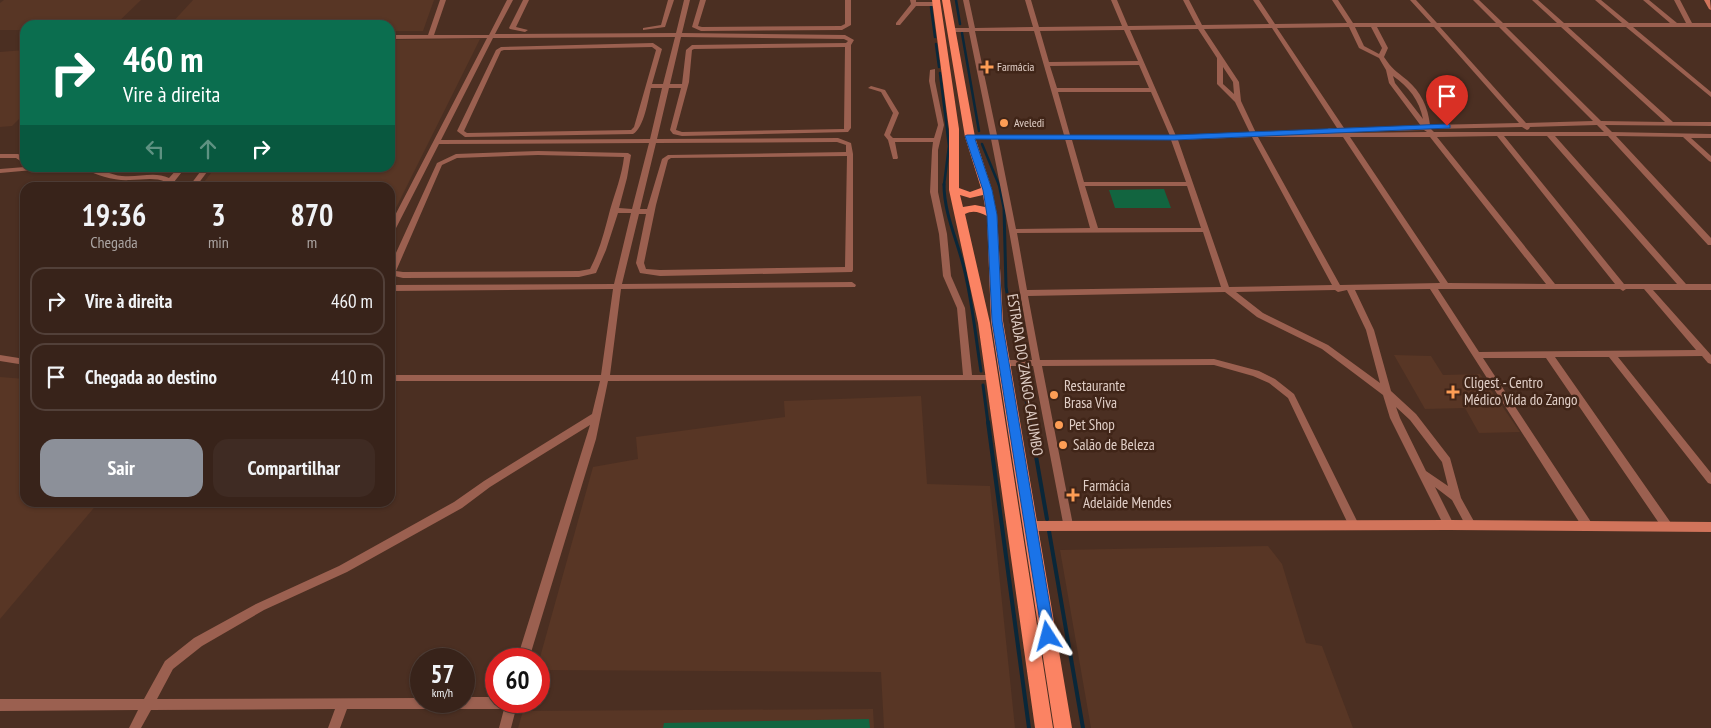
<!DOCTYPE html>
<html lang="pt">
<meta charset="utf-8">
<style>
:root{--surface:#38231a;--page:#3f2b23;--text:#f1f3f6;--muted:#aba4a2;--line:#524039;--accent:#8c9099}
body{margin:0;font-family:"PT Sans Narrow",sans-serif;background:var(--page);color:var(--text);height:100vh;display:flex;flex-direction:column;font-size:19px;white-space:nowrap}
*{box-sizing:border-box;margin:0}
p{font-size:16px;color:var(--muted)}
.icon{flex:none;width:28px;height:28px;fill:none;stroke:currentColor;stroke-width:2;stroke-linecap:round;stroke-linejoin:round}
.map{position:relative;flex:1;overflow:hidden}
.sheet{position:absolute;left:20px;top:182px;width:375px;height:325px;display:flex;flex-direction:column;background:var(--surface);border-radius:15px;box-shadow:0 1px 4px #0004,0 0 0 1px var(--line)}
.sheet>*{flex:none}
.banner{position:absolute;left:20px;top:20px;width:375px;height:152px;border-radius:15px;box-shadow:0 1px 4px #0004,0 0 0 1px var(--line);background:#0b6e4f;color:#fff;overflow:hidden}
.speed{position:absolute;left:410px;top:648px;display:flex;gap:10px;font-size:25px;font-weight:700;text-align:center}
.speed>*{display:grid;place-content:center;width:65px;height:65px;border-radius:50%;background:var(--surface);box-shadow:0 1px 4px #0004,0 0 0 1px var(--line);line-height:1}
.speed small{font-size:12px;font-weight:400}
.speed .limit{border:8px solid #d22;background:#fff;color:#111}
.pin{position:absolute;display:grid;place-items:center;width:42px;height:42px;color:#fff;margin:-51px -21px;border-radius:50% 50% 50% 0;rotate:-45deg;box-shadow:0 0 5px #0007}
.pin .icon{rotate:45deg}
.me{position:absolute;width:55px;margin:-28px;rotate:351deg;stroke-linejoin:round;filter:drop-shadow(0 0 4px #0008)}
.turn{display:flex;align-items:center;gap:18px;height:105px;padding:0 20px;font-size:22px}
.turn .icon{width:65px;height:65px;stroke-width:2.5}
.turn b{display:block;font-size:35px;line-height:42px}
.lanes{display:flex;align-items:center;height:48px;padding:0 20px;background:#0003;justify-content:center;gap:25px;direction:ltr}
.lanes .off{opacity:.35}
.eta{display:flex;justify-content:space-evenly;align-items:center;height:85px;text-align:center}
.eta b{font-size:30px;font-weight:700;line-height:35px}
.primary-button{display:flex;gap:10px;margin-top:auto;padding:10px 20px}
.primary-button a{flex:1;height:58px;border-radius:15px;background:var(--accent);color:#fff;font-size:20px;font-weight:700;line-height:58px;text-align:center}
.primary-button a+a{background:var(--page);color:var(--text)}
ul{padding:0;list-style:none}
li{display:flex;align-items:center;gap:15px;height:68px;margin:0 10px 8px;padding:0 10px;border:2px solid var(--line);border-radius:15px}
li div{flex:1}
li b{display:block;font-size:19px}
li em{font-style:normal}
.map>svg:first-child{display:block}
.built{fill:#583625}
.green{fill:#126540}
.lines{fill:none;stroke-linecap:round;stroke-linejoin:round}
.stream-far2{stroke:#0a2739;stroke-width:2.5}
.stream-far1{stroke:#0a2739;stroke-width:3}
.stream{stroke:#0a2739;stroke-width:4}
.street{fill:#9b6050;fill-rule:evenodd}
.secondary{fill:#d1745b;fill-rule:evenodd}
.primary{fill:#fb8363;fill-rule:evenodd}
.route{fill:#1a73e8;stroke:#114b97}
.poi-dot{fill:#fd9d55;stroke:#402518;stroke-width:2}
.labels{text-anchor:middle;stroke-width:5;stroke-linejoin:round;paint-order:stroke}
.far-poi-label{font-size:12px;fill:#e0cec6;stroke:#402518;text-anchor:start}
.street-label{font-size:15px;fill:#e0cec6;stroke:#402518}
.poi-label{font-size:15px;fill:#e0cec6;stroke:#402518;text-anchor:start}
</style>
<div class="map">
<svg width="1711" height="728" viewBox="0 0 1711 728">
<rect width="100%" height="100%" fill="#4b2f22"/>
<!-- built -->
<g class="built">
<polygon points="4,0 141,0 115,25 25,25 25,30 0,30 0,3"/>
<polygon points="193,0 434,0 423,31 390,31 390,25 170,25"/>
<polygon points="480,39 390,220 390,188 357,187 359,182 204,182 215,168 390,168 390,40"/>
<polygon points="25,50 25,113 12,126 0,127 0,52"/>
<polygon points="1394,355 1431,356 1443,375 1480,374 1520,432 1479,433 1465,408 1425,409"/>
<polygon points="0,377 25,379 25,502 98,503 0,619"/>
<polygon points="921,396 927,484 990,486 1015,728 884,728 881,672 539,670 539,661 593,467 638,459 636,437 785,417 784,401"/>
<polygon points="1268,546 1282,564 1306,643 1322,646 1353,728 1091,728 1060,550"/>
<polygon points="873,709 874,728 518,728 523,711"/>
</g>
<!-- green -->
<g class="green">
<polygon points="1164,189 1171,208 1115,208 1109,190"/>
<polygon points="869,719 870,728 663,728 664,723"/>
</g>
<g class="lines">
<!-- stream-far2 -->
<g class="stream-far2">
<polyline points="956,0 960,24"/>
<polyline points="931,7 935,37"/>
<polyline points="962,33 979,131"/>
<polyline points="936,44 939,67"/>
<polyline points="940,73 949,146 944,185"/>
<polyline points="982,144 999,185"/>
</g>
<!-- stream-far1 -->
<g class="stream-far1">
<path d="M944,184C944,217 960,245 966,277C973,308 976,340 981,371"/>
<polyline points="999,184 1004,208 1006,287 1017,351"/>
<polyline points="1021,371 1030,423"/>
<polyline points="983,385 988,423"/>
</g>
<!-- stream -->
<g class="stream">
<polyline points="988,422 1029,728"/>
<polyline points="1030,422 1047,519"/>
<polyline points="1049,531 1083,728"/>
</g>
<!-- street -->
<g class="street">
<path d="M440,0H446L434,35H489L507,0H513L495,34L676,33L684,0H690L682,33L845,35L854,40L851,45V128L848,132L682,136L673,134L670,130L681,88H669L657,139L838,138L851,143L853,154V270L852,272L660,276L640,273L636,263L646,214H639L622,284L852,282L856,285L855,287L621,289L610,375H963L957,308L943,276L939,234L930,192L932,150L933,142H895L898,158L897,159H893L888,140L884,135L893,113L881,92L868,88L871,86L885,90L899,113L890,135L893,138H934L938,125L929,81L930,70L935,69V81L944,125L938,150V192L947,234L951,276L965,308L972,375H992L995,376L996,378L995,380L608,381L596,439L529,659H517L590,425L490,487L462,508L347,572L264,610L202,646L173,669L157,699L421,698V701H464V697H496V701H518L511,728H499L504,709H347L340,728H328L335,709L151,710L141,728H129L138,710L0,711V699H144L165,661L194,638L256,604L339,566L454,502L484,481L592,414L600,381H390V375H601L613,289L390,291V285L614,284L631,213H618L606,250L596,273L579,277L403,278L390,275V266L437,163L456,154L538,151L628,153L631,155L627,178L619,208L632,209L649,143L439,144L394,232L390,234V225L487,38L390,39V35H428ZM675,37L663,84H652L662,49L653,43L501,47L496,50L457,131L465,137L633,134C644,128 648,100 651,88H662L650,139L441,140L493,38ZM681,37L844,39L848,41L846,43L692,45L686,50L682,84H670ZM652,47L656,50L634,127L631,130L467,133L464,131L501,51L504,50ZM845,47L844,129L682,132L676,130L689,82L692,50L694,49ZM837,142L846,145V152L668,155L662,159L647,209H640L656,143ZM538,155L624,157C622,175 615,193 610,210C605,229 600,250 590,269L579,271L403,272L396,271L442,165L457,158ZM847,156L845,267L660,270L646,269L644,263L656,205L668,160L671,158Z"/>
<polygon points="523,0 529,0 516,27 528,30 525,32 510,29 509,28"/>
<polygon points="668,0 674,0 665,27 643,30 643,28 661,25"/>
<polygon points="700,0 706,0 698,26 702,27 841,26 845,24 845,0 851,0 851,25 842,30 701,31 692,27"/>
<polygon points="910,0 916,0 916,2 937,2 940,4 937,6 916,6 900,25 896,25 896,23 911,4"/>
<path d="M963,0H969L975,28L1033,27L1025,0H1031L1039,27L1122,26L1111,0H1117L1128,26L1196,25L1183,0H1189L1202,25L1269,24L1253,0H1259L1275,24L1347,23L1332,0H1338L1353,23H1431L1410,0H1416L1437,23H1496L1473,0H1479L1503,23H1557L1532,0H1538L1564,23H1622L1595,0H1601L1629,23H1670L1643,0H1649L1677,23H1686L1674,0H1680L1692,23H1711V27H1633L1711,92V97L1626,27H1568L1673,122H1711V126L1605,125L1612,132L1711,134V138H1691L1711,156V162L1709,161L1683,137L1616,136L1711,238V245H1708L1608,136H1555L1686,284H1711V290H1653L1711,355V364L1708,363L1702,356L1618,357L1711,473V484L1708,483L1609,357H1555L1671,523L1672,526L1671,529L1667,530L1663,529L1546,358H1483L1591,522L1592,525L1591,528L1587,529L1583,528L1430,289L1355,290L1374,330L1391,391L1416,414L1450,458L1461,498L1476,525L1475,528L1471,529L1467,528L1452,500L1435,487L1454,525L1453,528L1449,529L1445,528L1390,418L1383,395L1322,349L1257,317L1225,292L1028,296L1040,360L1214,359L1259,371L1275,379L1294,394L1359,525L1358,528L1354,529L1350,528L1288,398L1269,383L1253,376L1214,365L1042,366L1073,525L1072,528L1068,529L1064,528L1033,366H1005L1001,363L1005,360H1032L1009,231L991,139H970L967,137L970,135H990L969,32H951L948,30L951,28H969ZM1349,27L1359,48L1379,58L1386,70L1389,83L1421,126L1344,128L1277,28ZM1355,27H1371L1382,48L1379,54L1364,46ZM1377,27H1434L1519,123L1430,125C1428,107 1421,92 1407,80C1396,71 1392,69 1384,57L1388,48ZM1440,27H1499L1593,121L1526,123ZM1506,27H1561L1665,122L1601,121ZM1272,28L1337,128H1329L1326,130L1329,132L1341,133H1256L1241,101L1239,82L1204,29ZM1198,29L1217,58V84L1235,102L1250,133L1176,136L1130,30ZM1124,30L1138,61L1049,62L1040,31ZM975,31H1034L1064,135H997ZM1139,65L1149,88H1057L1050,66ZM1223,67L1233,82L1234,94L1223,84ZM1393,76C1409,87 1419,100 1423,119L1395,83ZM1058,92H1151L1170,136L1070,135ZM1597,125L1604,132H1434L1431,129L1522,127L1527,130L1529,129L1530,127ZM1424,130L1427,132L1348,133L1347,132ZM1497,136L1615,284H1555L1437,137ZM1504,136H1547L1677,284H1624ZM1252,137L1332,285L1229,287L1178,140ZM1258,137H1343L1440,283L1340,285ZM1350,137H1430L1546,284L1448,283ZM998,139H1065L1090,228L1016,229ZM1072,140H1171L1186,182H1084ZM1085,186H1187L1201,228H1098ZM1203,232L1221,287L1027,290L1017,233ZM1438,289H1620L1623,291L1626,289H1644L1696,350L1479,352ZM1335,290L1338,292L1347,290L1366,330L1380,383L1328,345L1263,313L1236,292ZM1396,407L1410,420L1442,462L1448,486L1426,471L1400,418Z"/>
<polygon points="0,154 18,154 25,158 25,164 16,158 0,158"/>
<polygon points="25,167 37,168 33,170 0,173 0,169"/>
<path d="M84,168C97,166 109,175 122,176C138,178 154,171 169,178L178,168H185L174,182L182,188L170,186L162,188L166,182C154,177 143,180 130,180C116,181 96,176 84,168Z"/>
<polygon points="203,168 210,168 195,188 188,188"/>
<polygon points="0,355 25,359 25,365 0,361"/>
</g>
<!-- secondary -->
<g class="secondary">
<polygon points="1704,0 1710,0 1711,10 1709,9"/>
<polygon points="1449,520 1711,522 1711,532 1449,530 1031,531 1027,529 1025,526 1027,523 1031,521"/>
</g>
<!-- primary -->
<path class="primary" d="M932,0H940L959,129V188L970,192L981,188L965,137L942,0H950L975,137L992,190L997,215L1003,321L1072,728H1054L991,321L987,216C979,212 973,210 965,214L990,323L1053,728H1035L978,323L949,190V129ZM960,195L970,198L983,195L985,207L975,205L963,207Z"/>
</g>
<!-- route -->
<polygon class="route" points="1447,124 1450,125 1450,128 1174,140 975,139 992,190 997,215 1002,321 1055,636 1053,641 1048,643 1043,641 992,321 987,215 983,190 965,136 967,135 1174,135"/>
<!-- markers -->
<g class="poi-dot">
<path d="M984.5 59.5h5v5h5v5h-5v5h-5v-5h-5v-5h5z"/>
<circle cx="1004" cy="123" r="5"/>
<path d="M1450.5 384.5h5v5h5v5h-5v5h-5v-5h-5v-5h5z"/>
<circle cx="1054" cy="395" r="5"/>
<circle cx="1059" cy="425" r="5"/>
<circle cx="1063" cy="445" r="5"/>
<path d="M1070.5 487.5h5v5h5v5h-5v5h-5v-5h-5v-5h5z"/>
</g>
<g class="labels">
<!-- far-poi labels -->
<g class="far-poi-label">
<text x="997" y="71">Farmácia</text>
<text x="1014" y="127">Aveledi</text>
</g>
<!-- street labels -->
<g class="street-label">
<text transform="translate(1025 375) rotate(81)" y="5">ESTRADA DO ZANGO-CALUMBO</text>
</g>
<!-- poi labels -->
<g class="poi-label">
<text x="1464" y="388">Cligest - Centro<tspan x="1464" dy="17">Médico Vida do Zango</tspan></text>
<text x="1064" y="391">Restaurante<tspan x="1064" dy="17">Brasa Viva</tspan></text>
<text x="1069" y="430">Pet Shop</text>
<text x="1073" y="450">Salão de Beleza</text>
<text x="1083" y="491">Farmácia<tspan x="1083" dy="17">Adelaide Mendes</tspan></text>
</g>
</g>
</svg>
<div class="speed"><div>57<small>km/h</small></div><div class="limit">60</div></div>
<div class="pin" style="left:1447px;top:126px;background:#d93025"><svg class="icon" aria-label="arrive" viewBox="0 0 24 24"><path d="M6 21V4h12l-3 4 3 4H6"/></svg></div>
<svg class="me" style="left:1048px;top:636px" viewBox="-20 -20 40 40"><path d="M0-17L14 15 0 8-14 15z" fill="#1a73e8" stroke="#fff" stroke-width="4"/></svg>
<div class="banner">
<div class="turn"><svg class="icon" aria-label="right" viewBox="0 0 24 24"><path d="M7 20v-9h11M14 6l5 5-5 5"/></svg><div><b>460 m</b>Vire à direita</div></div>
<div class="lanes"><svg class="icon off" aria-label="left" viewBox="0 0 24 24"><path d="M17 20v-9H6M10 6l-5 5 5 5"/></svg><svg class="icon off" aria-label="ahead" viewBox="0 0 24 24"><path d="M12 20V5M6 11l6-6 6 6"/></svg><svg class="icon" aria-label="right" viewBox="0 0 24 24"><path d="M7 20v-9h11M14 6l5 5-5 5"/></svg></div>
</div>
<section class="sheet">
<div class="eta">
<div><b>19:36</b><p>Chegada</p></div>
<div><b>3</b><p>min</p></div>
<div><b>870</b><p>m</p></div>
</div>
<ul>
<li><svg class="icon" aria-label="right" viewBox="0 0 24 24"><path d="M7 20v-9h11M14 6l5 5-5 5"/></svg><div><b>Vire à direita</b></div><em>460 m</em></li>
<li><svg class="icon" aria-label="arrive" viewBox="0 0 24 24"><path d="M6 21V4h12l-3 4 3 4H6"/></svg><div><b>Chegada ao destino</b></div><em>410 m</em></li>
</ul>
<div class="primary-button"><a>Sair</a><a>Compartilhar</a></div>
</section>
</div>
